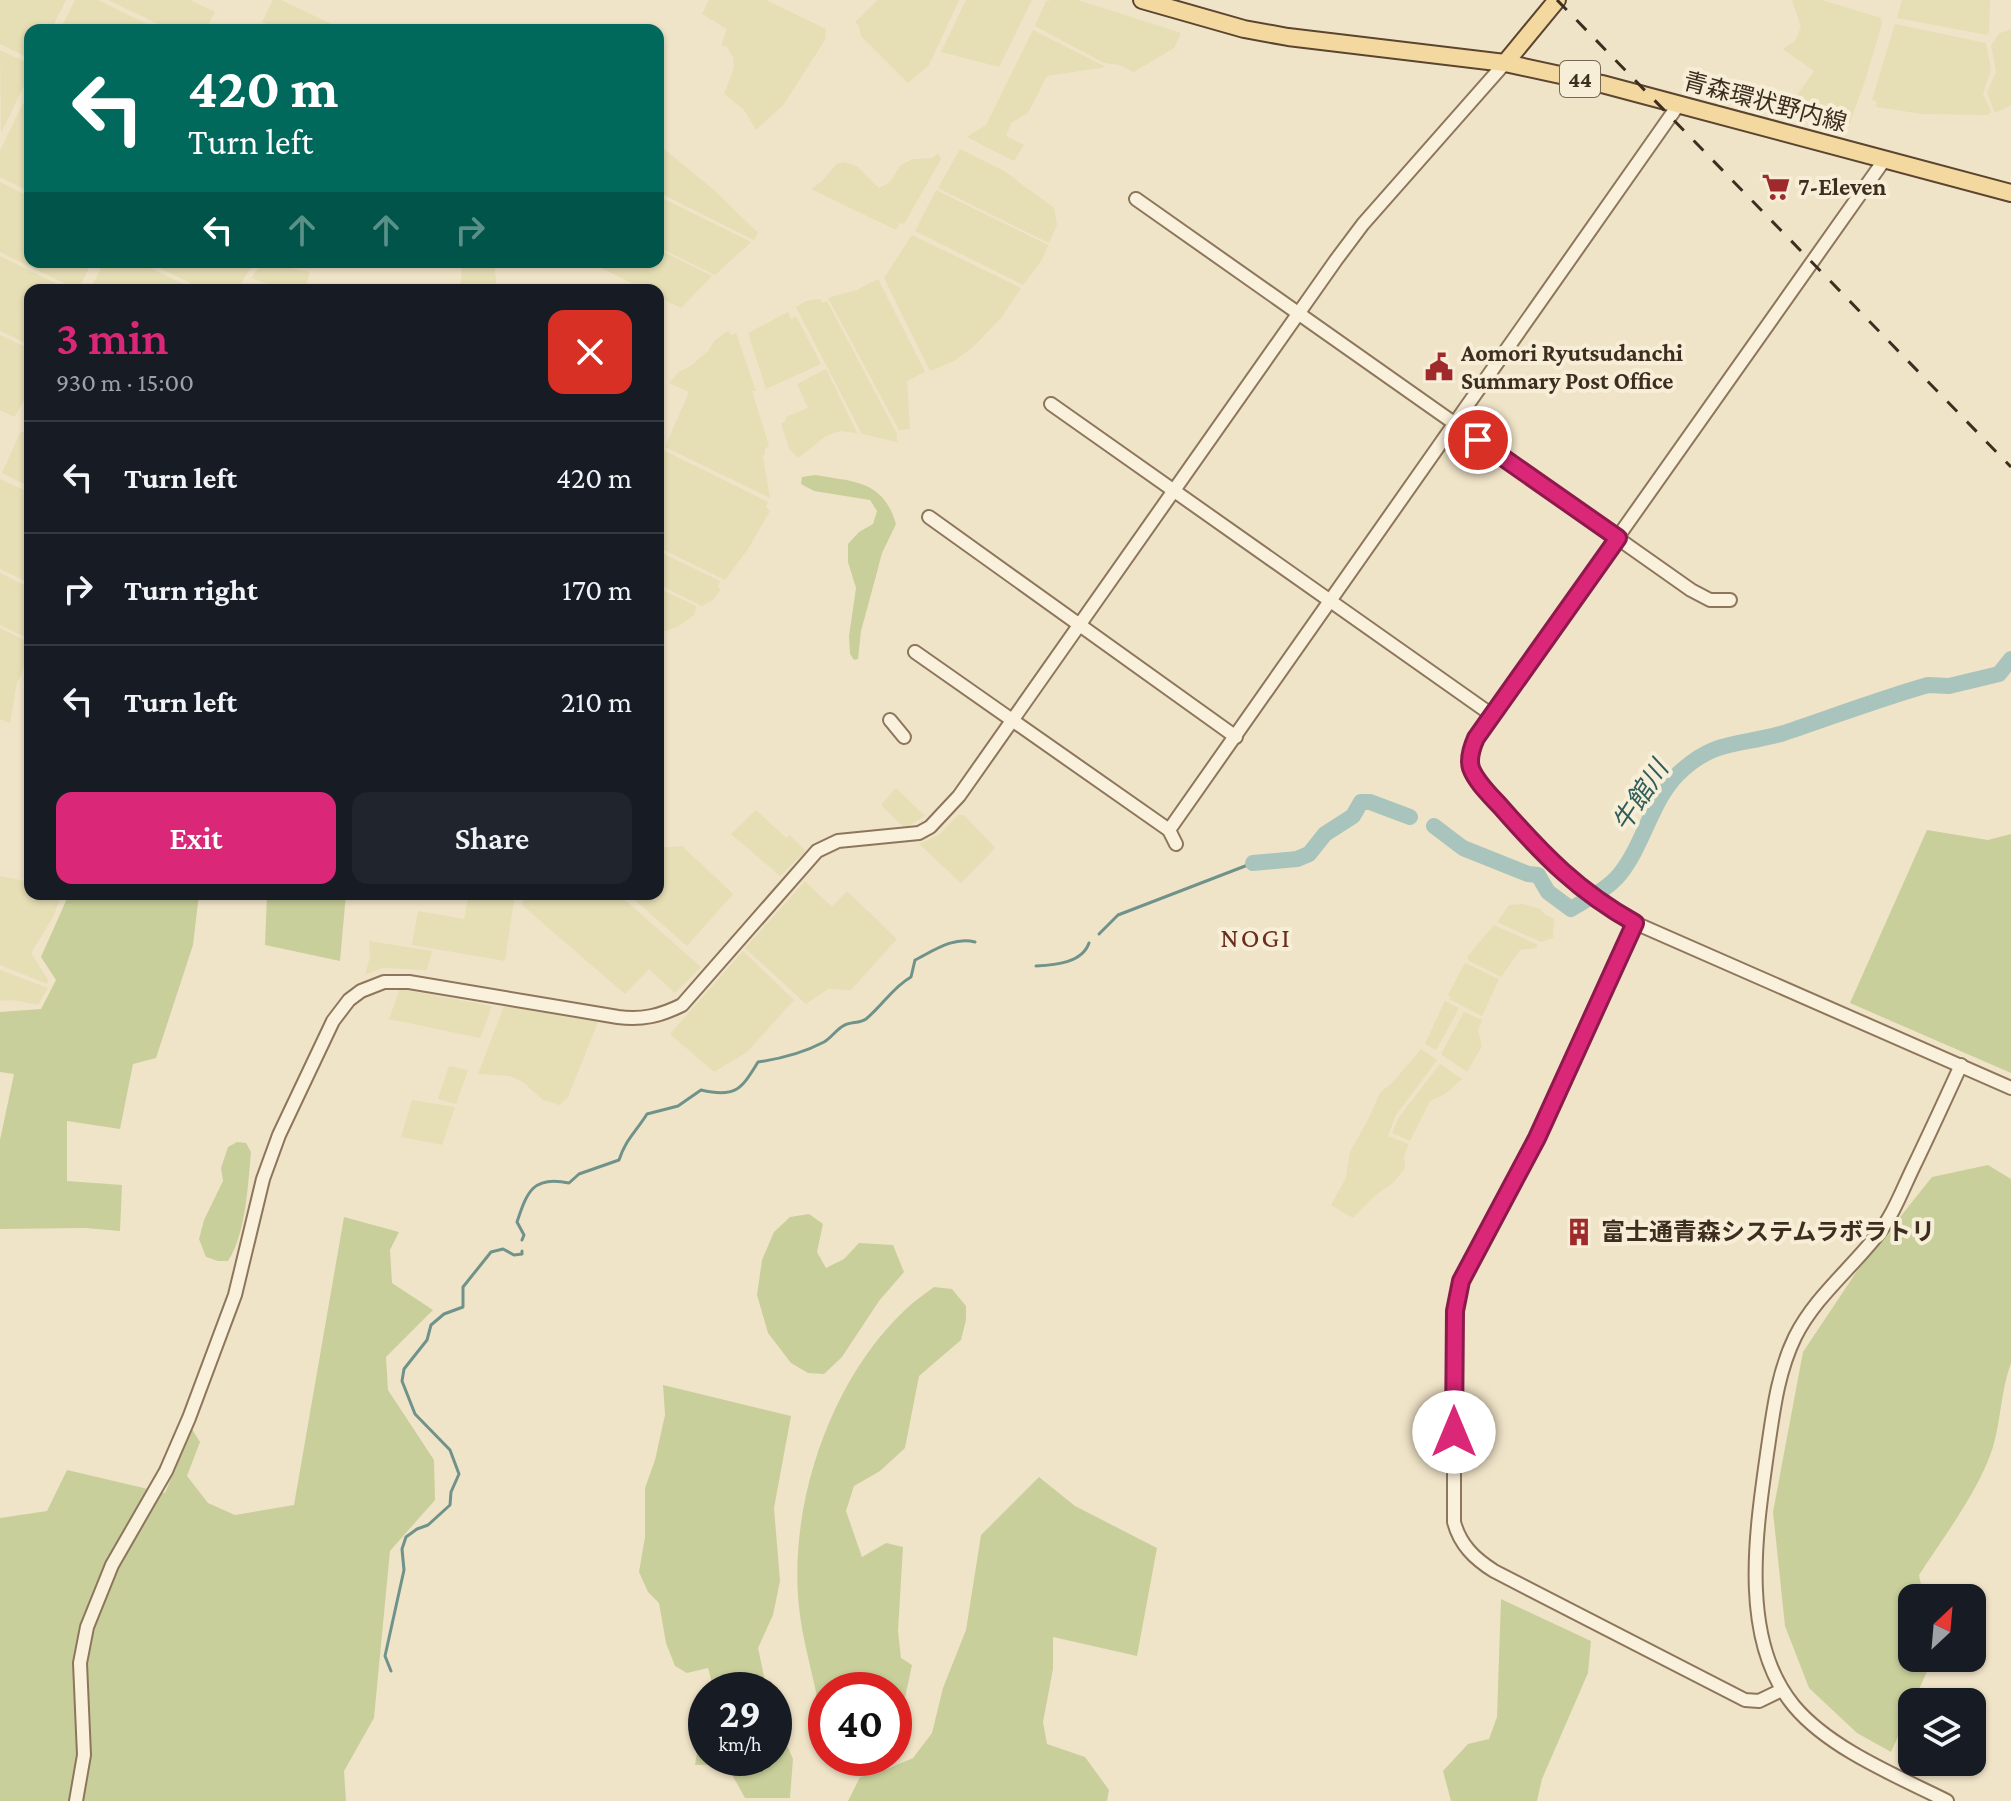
<!DOCTYPE html>
<meta charset="utf-8">
<style>
:root{--surface:#171b24;--page:#20242c;--text:#f1f3f6;--muted:#9ea1a6;--line:#363941;--accent:#db2777}
body{margin:0;font-family:"Crimson Pro","Noto Sans JP",serif;background:var(--page);color:var(--text);height:100vh;display:flex;flex-direction:column;font-size:30px;white-space:nowrap}
*{box-sizing:border-box;margin:0}
p{font-size:26px;color:var(--muted)}
.icon{flex:none;width:44px;height:44px;fill:none;stroke:currentColor;stroke-width:2;stroke-linecap:round;stroke-linejoin:round}
.map{position:relative;flex:1;overflow:hidden}
.side{position:absolute;left:24px;top:284px;width:640px;height:616px;display:flex;flex-direction:column;background:var(--surface);border-radius:16px;box-shadow:0 2px 6px #0004}
.side>*{flex:none}
.guide{position:absolute;left:24px;top:24px;width:640px;height:244px;border-radius:16px;box-shadow:0 2px 6px #0004;background:#00695c;color:#fff;overflow:hidden}
.needle{width:52px;rotate:26deg}
.tools{position:absolute;left:1898px;top:1584px;display:grid;gap:16px}
.tools a{display:grid;place-items:center;width:88px;height:88px;border-radius:16px;background:var(--surface);box-shadow:0 2px 6px #0004;font-size:40px}
.speed{position:absolute;left:688px;top:1672px;display:flex;gap:16px;font-size:40px;font-weight:700;text-align:center}
.speed>*{display:grid;place-content:center;width:104px;height:104px;border-radius:50%;background:var(--surface);box-shadow:0 2px 6px #0004;line-height:1}
.speed small{font-size:20px;font-weight:400}
.speed .limit{border:12px solid #d22;background:#fff;color:#111}
.pin{position:absolute;display:grid;place-items:center;width:68px;height:68px;color:#fff;margin:-34px;border:4px solid #fff;border-radius:50%;box-shadow:0 2px 8px #0007}
.me{position:absolute;width:88px;margin:-44px;rotate:0deg;stroke-linejoin:round;filter:drop-shadow(0 0 6px #0008)}
.turn{display:flex;align-items:center;gap:28px;height:168px;padding:0 32px;font-size:36px}
.turn .icon{width:104px;height:104px;stroke-width:2.5}
.turn b{display:block;font-size:56px;line-height:68px}
.lanes{display:flex;align-items:center;height:76px;padding:0 32px;background:#0003;justify-content:center;gap:40px;direction:ltr}
.lanes .off{opacity:.35}
.round{display:grid;place-items:center;flex:none;width:84px;height:84px;border-radius:16px;background:var(--page)}
.head{display:flex;align-items:center;justify-content:space-between;height:136px;padding:0 32px}
h1{font-size:48px;font-weight:600;line-height:60px;color:var(--accent)}
.primary-button{display:flex;gap:16px;margin-top:auto;padding:16px 32px}
.primary-button a{flex:1;height:92px;border-radius:16px;background:var(--accent);color:#fff;font-size:32px;font-weight:600;line-height:92px;text-align:center}
.primary-button a+a{background:var(--page);color:var(--text)}
ul{padding:0;list-style:none}
li{display:flex;align-items:center;gap:24px;height:112px;padding:0 32px;border-top:2px solid var(--line)}
li div{flex:1}
li b{display:block;font-size:30px}
li em{font-style:normal}
.map>svg:first-child{display:block}
.farmland{fill:#e6deb5}
.green{fill:#c9cf9b}
.lines{fill:none;stroke-linecap:round;stroke-linejoin:round}
.stream{stroke:#6f938a;stroke-width:3}
.river{stroke:#a9c4bc;stroke-width:16}
.tertiary-casing{stroke:#8d765c;stroke-width:16}
.primary-casing{stroke:#5b4430;stroke-width:20}
.tertiary{stroke:#faf1dc;stroke-width:12}
.primary{stroke:#f3d9a0;stroke-width:16}
.rail{stroke:#3d2e20;stroke-width:3;stroke-dasharray:14 14;stroke-linecap:butt}
.route-casing{stroke:#8e194d;stroke-width:20}
.route{stroke:#db2777;stroke-width:14}
.labels{text-anchor:middle;stroke-width:8;stroke-linejoin:round;paint-order:stroke}
.shield{fill:#f7eed8;stroke:#756857;stroke-width:2}
.shield-label{font-size:22px;font-weight:bold;fill:#3d2e20}
.street-label{font-size:24px;fill:#3d2e20;stroke:#f7eed8}
.poi-label{font-size:24px;font-weight:bold;fill:#3d2e20;stroke:#f7eed8;text-anchor:start}
.water-label{font-size:26px;font-style:italic;fill:#2f5d5a;stroke:#f7eed8}
.quarter-label{font-size:28px;letter-spacing:2px;fill:#6b2e1e;stroke:#f7eed8}
</style>
<div class="map">
<svg width="2011" height="1801" viewBox="0 0 2011 1801">
<rect width="100%" height="100%" fill="#f0e4c8"/>
<!-- farmland -->
<g class="farmland">
<polygon points="0,0 66,0 51,30 30,30 30,59 0,44"/>
<polygon points="75,0 98,0 159,30 60,30"/>
<polygon points="108,0 190,0 215,12 206,30 171,30"/>
<polygon points="273,0 281,0 344,30 278,30 262,22"/>
<polygon points="709,0 766,0 826,29 825,40 784,104 756,130 744,110 724,94 734,68 733,57 727,47 721,45 727,29 702,14"/>
<polygon points="878,0 959,0 929,65 908,83 861,36 859,26 855,22"/>
<polygon points="966,0 1032,0 999,67 941,52"/>
<polygon points="1053,0 1078,0 1181,33 1174,48 1134,72 1119,65 1104,63 1035,26 1046,1"/>
<polygon points="1792,0 1822,0 1881,18 1882,23 1865,81 1847,130 1836,129 1792,103 1814,71 1783,49 1795,41 1801,27"/>
<polygon points="1902,0 1990,0 1989,32 1987,35 1897,18"/>
<polygon points="1895,24 1986,43 1991,70 1983,94 1991,111 1988,115 1922,114 1876,107 1877,102 1872,100"/>
<polygon points="2011,29 2011,105 1995,113 1987,93 1996,72 1991,45 2000,33"/>
<polygon points="1033,30 1106,67 1047,76 1028,113 1011,123 1006,136 1024,145 1014,161 967,137 986,125"/>
<polygon points="0,50 30,64 30,73 1,133"/>
<polygon points="23,103 30,107 30,192 0,177 0,151"/>
<polygon points="664,149 714,190 758,233 754,240 658,192 658,152 662,154"/>
<polygon points="960,149 1004,171 1054,208 1057,225 1049,243 938,188"/>
<polygon points="938,153 941,159 904,224 900,223 896,230 811,189 821,182 837,164 845,162 858,167 879,188 890,182 901,165 913,159 932,158"/>
<polygon points="0,182 30,197 30,262 92,262 78,290 0,252"/>
<polygon points="936,190 1048,245 1042,260 1023,285 915,231"/>
<polygon points="658,196 751,242 715,275 658,247"/>
<polygon points="912,235 1021,288 1001,318 973,347 954,361 930,371 884,278"/>
<polygon points="658,249 712,276 681,308 658,297 658,290 645,290 601,268 603,262 658,262"/>
<polygon points="0,256 69,290 30,290 30,345 0,331"/>
<polygon points="104,262 138,262 196,290 90,290"/>
<polygon points="147,262 248,262 253,264 237,290 205,290"/>
<polygon points="263,262 310,272 305,290 284,290 251,278"/>
<polygon points="474,262 494,262 497,290 457,290 461,281 462,267 472,266"/>
<polygon points="878,279 925,372 907,381 910,429 899,430 828,298 857,290"/>
<polygon points="820,299 823,303 827,301 897,434 897,442 862,434 796,307 806,301"/>
<polygon points="788,312 791,319 796,316 821,364 766,389 748,333"/>
<polygon points="728,331 731,335 736,333 756,391 752,391 769,446 765,449 765,454 763,456 770,498 665,447 689,392 669,383 679,372 692,365 708,351 715,340"/>
<polygon points="0,335 30,349 30,388 15,417 0,410"/>
<polygon points="826,369 857,433 840,431 826,436 798,458 789,448 781,423 785,422 786,417 808,408 797,384"/>
<polygon points="21,431 30,435 30,487 2,473"/>
<polygon points="663,450 768,502 766,507 770,511 748,549 725,580 658,547 658,459"/>
<polygon points="0,479 30,493 30,583 0,569"/>
<polygon points="658,551 720,581 718,587 721,589 713,600 702,606 658,584"/>
<polygon points="0,573 30,588 30,630 28,630 25,637 0,625"/>
<polygon points="658,588 696,606 695,614 679,626 658,634"/>
<polygon points="0,628 24,640 25,661 21,676 17,682 10,723 0,719"/>
<polygon points="896,788 925,816 905,828 881,805"/>
<polygon points="756,810 786,838 790,835 806,851 780,876 731,834"/>
<polygon points="958,815 964,815 995,848 961,883 919,844 940,834"/>
<polygon points="682,846 733,894 687,946 628,894 658,894 658,848"/>
<polygon points="0,876 30,882 30,894 62,894 53,917 31,953 48,980 47,984 0,965"/>
<polygon points="805,881 832,907 847,891 897,939 851,990 828,989 806,1004 745,948"/>
<polygon points="469,894 515,894 505,961 412,945 418,911 464,919"/>
<polygon points="524,894 618,894 701,967 675,993 649,969 625,994 522,905"/>
<polygon points="1523,904 1541,909 1544,914 1554,919 1553,938 1541,942 1497,922 1509,905"/>
<polygon points="1494,925 1538,945 1536,948 1520,950 1501,977 1469,961 1467,957"/>
<polygon points="369,941 432,951 427,970 382,968 365,975 370,957"/>
<polygon points="743,951 794,1000 747,1052 714,1072 670,1034"/>
<polygon points="1465,963 1499,979 1482,1016 1449,999 1451,997 1448,995"/>
<polygon points="0,970 48,988 38,1005 12,1000 0,1001"/>
<polygon points="400,989 492,1006 480,1038 389,1019"/>
<polygon points="1445,1001 1459,1008 1436,1050 1425,1044"/>
<polygon points="504,1006 598,1022 568,1097 560,1105 543,1100 523,1082 510,1076 478,1074"/>
<polygon points="1464,1012 1482,1020 1478,1030 1482,1046 1467,1072 1441,1054"/>
<polygon points="1421,1049 1437,1060 1396,1115 1388,1136 1409,1144 1404,1156 1405,1168 1393,1183 1377,1194 1353,1218 1331,1205 1346,1178 1350,1152 1368,1120 1380,1093 1394,1081"/>
<polygon points="1440,1064 1462,1079 1445,1094 1430,1101 1410,1141 1392,1133 1399,1117"/>
<polygon points="449,1066 468,1070 456,1104 438,1099"/>
<polygon points="412,1100 455,1107 442,1145 401,1137"/>
</g>
<!-- green -->
<g class="green">
<path d="M815,475C855,482 883,480 896,524L882,553L876,576L861,631L858,659L854,660L850,654L849,636L856,588L848,562V544L859,532L873,524L877,511L870,500L814,491L801,484L802,477Z"/>
<polygon points="1927,830 1988,840 2011,834 2011,1073 1850,1003"/>
<polygon points="69,894 199,894 193,945 156,1058 133,1064 120,1129 67,1121 67,1181 122,1185 120,1231 85,1228 0,1229 0,1140 14,1074 0,1072 0,1012 41,1009 56,980 41,957"/>
<polygon points="267,894 346,894 340,961 265,945"/>
<path d="M237,1142L246,1143L251,1152C248,1184 246,1234 228,1261H218L206,1257L199,1239L204,1220L223,1181L221,1168L228,1147Z"/>
<path d="M1988,1165L2011,1179V1363C2001,1390 2001,1420 1993,1447C1980,1489 1943,1538 1919,1575L1924,1598H1912V1658H1933L1891,1752L1857,1733L1809,1688L1785,1626L1773,1512L1803,1352L1857,1271L1932,1177Z"/>
<polygon points="809,1214 823,1224 817,1252 826,1268 844,1259 859,1243 893,1245 904,1272 879,1301 842,1357 824,1374 808,1373 791,1363 768,1333 757,1295 762,1260 774,1232 790,1217"/>
<polygon points="344,1217 399,1232 390,1250 392,1283 433,1310 386,1357 388,1390 434,1460 435,1500 390,1551 374,1718 344,1771 346,1801 0,1801 0,1518 47,1511 67,1470 165,1493 192,1429 200,1442 187,1476 208,1503 235,1515 294,1505"/>
<path d="M934,1287L952,1289L966,1306V1320L961,1340L919,1376L905,1448L880,1471L854,1486L846,1511L862,1557L886,1543L903,1547L898,1631L901,1658L912,1665L903,1707H894V1690H872L858,1677L826,1690L817,1697C811,1667 802,1637 799,1607C788,1506 830,1380 905,1310C914,1301 925,1294 934,1287Z"/>
<polygon points="663,1385 791,1416 774,1508 780,1581 773,1615 758,1648 767,1690 714,1690 708,1668 687,1673 675,1666 666,1643 659,1603 648,1592 639,1572 645,1537 645,1488 655,1460 665,1415"/>
<polygon points="1039,1477 1075,1506 1157,1548 1137,1656 1053,1637 1053,1669 1043,1722 1047,1744 1085,1757 1109,1790 1107,1801 848,1801 860,1777 878,1773 913,1758 932,1733 943,1688 966,1630 981,1535"/>
<polygon points="1501,1599 1591,1641 1588,1673 1542,1779 1537,1801 1451,1801 1443,1771 1468,1744 1489,1739 1497,1717"/>
<polygon points="774,1716 793,1759 790,1798 745,1798 726,1764 695,1765 701,1727 706,1718 706,1758 774,1758"/>
</g>
<g class="lines">
<!-- stream -->
<g class="stream">
<polyline points="1099,934 1118,915 1253,863"/>
<path d="M1036,966C1055,965 1082,963 1089,943"/>
<path d="M522,1240L524,1235L517,1222C527,1192 533,1175 569,1183L579,1174L619,1160C626,1139 635,1133 647,1114L678,1106L701,1090C735,1098 741,1090 758,1062C779,1059 805,1052 824,1042C831,1038 836,1030 843,1026C850,1021 859,1024 866,1019C883,1005 893,987 911,977L915,960C933,951 954,936 975,942"/>
<polyline points="391,1671 385,1656 404,1570 402,1549 406,1537 417,1529 428,1525 450,1505 451,1492 459,1474 450,1450 415,1414 402,1381 404,1369 427,1340 431,1325 444,1314 463,1307 463,1287 491,1252 503,1249 514,1255 522,1254 522,1251"/>
</g>
<!-- river -->
<g class="river">
<path d="M1434,826L1463,848L1528,874L1538,875L1548,892L1571,909C1587,899 1608,889 1620,874C1644,844 1651,801 1678,774C1715,738 1741,746 1784,733C1832,717 1879,699 1928,685L1949,686L1999,674L2011,659"/>
<polyline points="1253,863 1297,859 1309,854 1325,834 1353,816 1361,802 1370,802 1410,817"/>
</g>
<defs>
<g id="tertiary">
<path d="M1885,159L1492,715C1482,729 1467,746 1471,765C1474,780 1490,794 1499,805C1542,854 1578,891 1635,923L2011,1088"/>
<polyline points="1136,199 1691,590 1710,600 1730,600"/>
<polyline points="1051,404 1492,715"/>
<polyline points="929,517 1236,737"/>
<polyline points="915,652 1169,830"/>
<polyline points="890,720 904,737"/>
<polyline points="1176,844 1169,830 1679,104"/>
<path d="M1635,923L1537,1138L1461,1281L1455,1311L1454,1341V1522C1460,1545 1475,1559 1494,1571L1745,1700L1759,1701L1782,1690"/>
<path d="M76,1801L84,1755L80,1663L87,1627L112,1565L166,1471L189,1418L235,1295L263,1179L279,1135L333,1021L349,1000L361,991L384,982H409L618,1017C642,1020 660,1016 682,1005L817,851L838,841L919,833L930,827L959,796L1336,260L1363,224L1505,63"/>
<path d="M1947,1801C1897,1776 1830,1749 1794,1706C1739,1640 1756,1532 1767,1454C1773,1414 1777,1374 1795,1337C1815,1297 1851,1269 1878,1234C1893,1215 1902,1191 1912,1170C1929,1135 1945,1100 1961,1065"/>
</g>
<g id="primary">
<polyline points="1142,0 1244,29 1288,37 1505,63 1602,84 2011,193"/>
<polyline points="1505,63 1557,0"/>
</g>
</defs>
<!-- tertiary casing -->
<use href="#tertiary" class="tertiary-casing"/>
<!-- primary casing -->
<use href="#primary" class="primary-casing"/>
<!-- tertiary -->
<use href="#tertiary" class="tertiary"/>
<!-- primary -->
<use href="#primary" class="primary"/>
<!-- rail -->
<polyline class="rail" points="1557,0 2011,467"/>
</g>
<g class="lines">
<defs>
<path id="route" d="M1454,1432L1455,1311L1461,1281L1537,1138L1635,923C1579,892 1543,855 1501,807C1491,796 1476,782 1471,768C1468,758 1472,747 1476,738L1618,538L1478,440"/>
</defs>
<!-- route casing -->
<use href="#route" class="route-casing"/>
<!-- route -->
<use href="#route" class="route"/>
</g>
<!-- icons -->
<defs>
<symbol id="supermarket-bare" viewBox="-9 -9 18 18"><path d="M-6-5.5h2.5l.6 2H6L4.5 2H-2.5L-4.4-4H-6ZM-1.5 3.2a1.3 1.3 0 1 0 .1 0ZM3 3.2a1.3 1.3 0 1 0 .1 0Z" fill="#9e2a2b" stroke="#f7eed8" stroke-width="2.5" paint-order="stroke"/></symbol>
<symbol id="civic-bare" viewBox="-9 -9 18 18"><path d="M-.6-6.5H3V-4.5H.6V-3L4-1V1h2V6H-6V1h2V-1L-.6-3ZM-1.2 2.5V6h2.4V2.5Z" fill="#9e2a2b" stroke="#f7eed8" stroke-width="2.5" paint-order="stroke"/></symbol>
<symbol id="building-bare" viewBox="-9 -9 18 18"><path d="M-4-6H4V6H1V3H-1V6H-4ZM-2.5-4.3h1.7v1.8h-1.7ZM.8-4.3h1.7v1.8H.8ZM-2.5-1h1.7V.8h-1.7ZM.8-1h1.7V.8H.8Z" fill="#9e2a2b" stroke="#f7eed8" stroke-width="2.5" paint-order="stroke"/></symbol>
</defs>
<g fill-rule="evenodd">
<use href="#supermarket-bare" x="1756" y="167" width="40" height="40"/>
<use href="#civic-bare" x="1419" y="347" width="40" height="40"/>
<use href="#building-bare" x="1559" y="1212" width="40" height="40"/>
</g>
<g class="labels">
<!-- shield labels -->
<rect class="shield" x="1560" y="61" width="40" height="36" rx="6"/>
<g class="shield-label">
<text x="1580" y="87">44</text>
</g>
<!-- street labels -->
<g class="street-label">
<text transform="translate(1765 102) rotate(15)" y="8">青森環状野内線</text>
</g>
<!-- poi labels -->
<g class="poi-label">
<text x="1798" y="195">7-Eleven</text>
<text x="1461" y="361">Aomori Ryutsudanchi<tspan x="1461" dy="28">Summary Post Office</tspan></text>
<text x="1601" y="1240">富士通青森システムラボラトリ</text>
</g>
<!-- water labels -->
<g class="water-label">
<text transform="translate(1640 796) rotate(-57)" y="9">牛館川</text>
</g>
<!-- quarter labels -->
<g class="quarter-label">
<text x="1256" y="947">NOGI</text>
</g>
</g>
</svg>
<div class="tools">
<a><svg class="needle" viewBox="-14 -14 28 28"><path d="M0-13l5 13h-10z" fill="#e53935"/><path d="M0 13l5-13h-10z" fill="#9ea1a6"/></svg></a>
<a><svg class="icon" aria-label="layers" viewBox="0 0 24 24"><path d="M12 4l9 5-9 5-9-5zM3 14l9 5 9-5"/></svg></a>
</div>
<div class="speed"><div>29<small>km/h</small></div><div class="limit">40</div></div>
<div class="pin" style="left:1478px;top:440px;background:#d93025"><svg class="icon" aria-label="arrive" viewBox="0 0 24 24"><path d="M6 21V4h12l-3 4 3 4H6"/></svg></div>
<svg class="me" style="left:1454px;top:1432px" viewBox="-20 -20 40 40"><circle r="19" fill="#fff"/><path d="M0-13L10 11 0 6-10 11z" fill="#db2777"/></svg>
<div class="guide">
<div class="turn"><svg class="icon" aria-label="left" viewBox="0 0 24 24"><path d="M17 20v-9H6M10 6l-5 5 5 5"/></svg><div><b>420 m</b>Turn left</div></div>
<div class="lanes"><svg class="icon" aria-label="left" viewBox="0 0 24 24"><path d="M17 20v-9H6M10 6l-5 5 5 5"/></svg><svg class="icon off" aria-label="ahead" viewBox="0 0 24 24"><path d="M12 20V5M6 11l6-6 6 6"/></svg><svg class="icon off" aria-label="ahead" viewBox="0 0 24 24"><path d="M12 20V5M6 11l6-6 6 6"/></svg><svg class="icon off" aria-label="right" viewBox="0 0 24 24"><path d="M7 20v-9h11M14 6l5 5-5 5"/></svg></div>
</div>
<section class="side">
<div class="head"><div><h1>3 min</h1><p>930 m · 15:00</p></div><a class="round" style="background:#d93025;color:#fff"><svg class="icon" aria-label="close" viewBox="0 0 24 24"><path d="M6 6l12 12M18 6L6 18"/></svg></a></div>
<ul>
<li><svg class="icon" aria-label="left" viewBox="0 0 24 24"><path d="M17 20v-9H6M10 6l-5 5 5 5"/></svg><div><b>Turn left</b></div><em>420 m</em></li>
<li><svg class="icon" aria-label="right" viewBox="0 0 24 24"><path d="M7 20v-9h11M14 6l5 5-5 5"/></svg><div><b>Turn right</b></div><em>170 m</em></li>
<li><svg class="icon" aria-label="left" viewBox="0 0 24 24"><path d="M17 20v-9H6M10 6l-5 5 5 5"/></svg><div><b>Turn left</b></div><em>210 m</em></li>
</ul>
<div class="primary-button"><a>Exit</a><a>Share</a></div>
</section>
</div>
